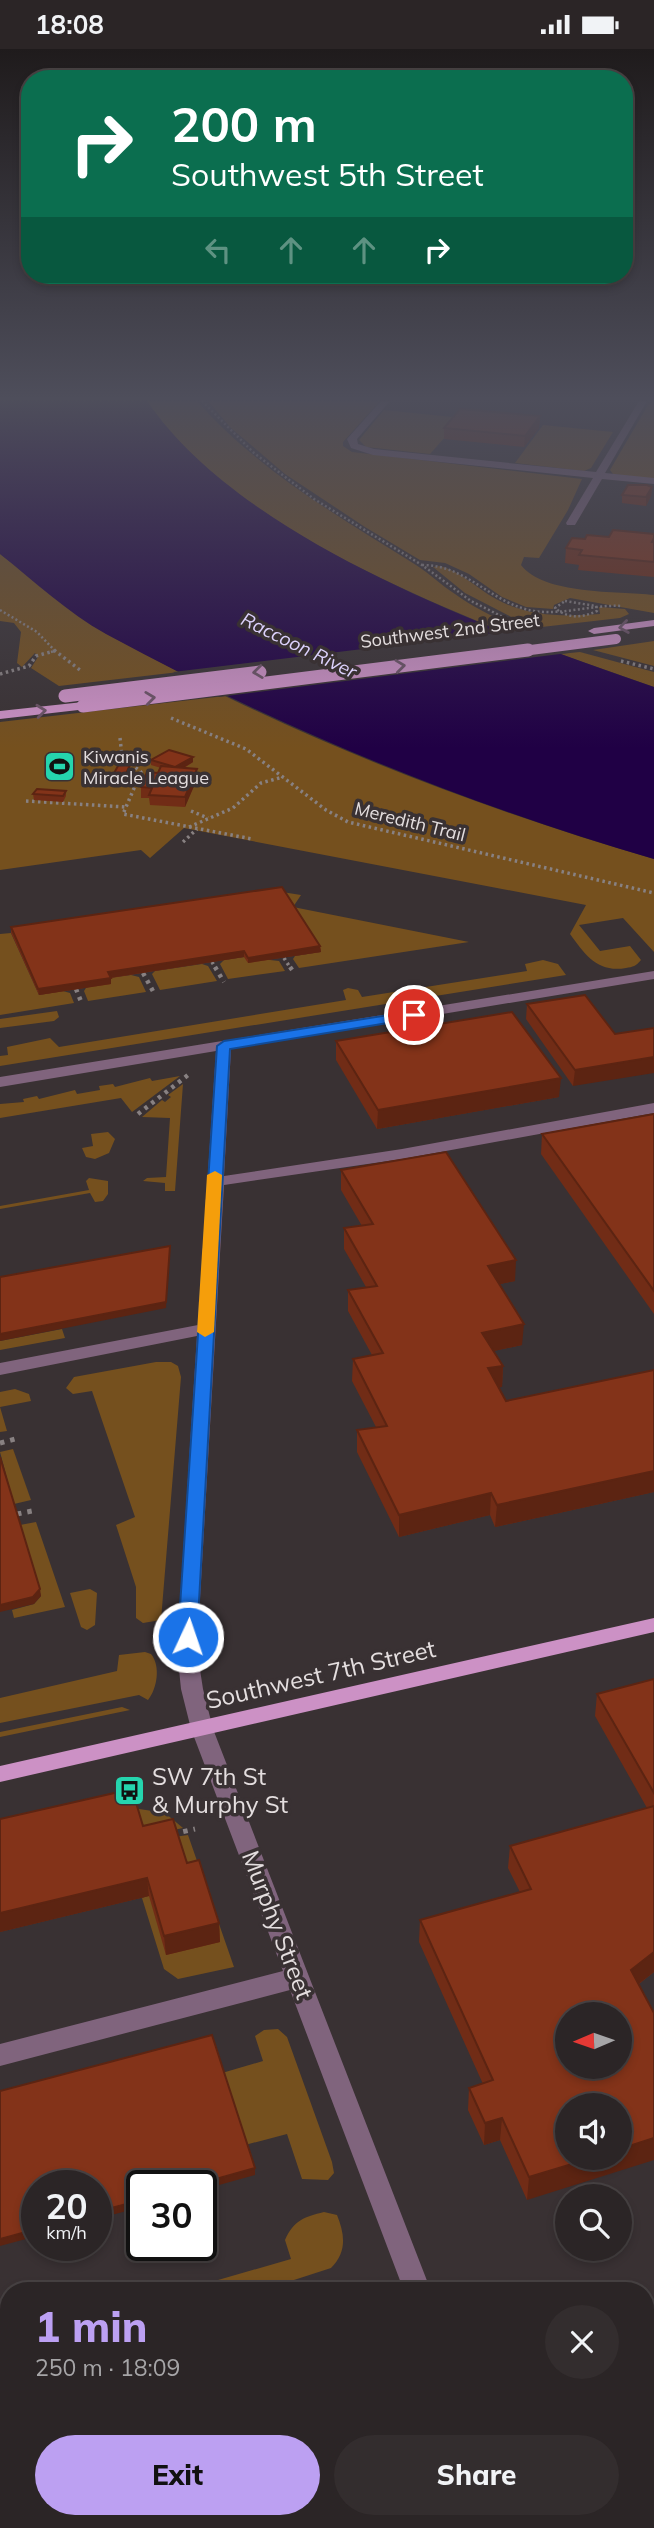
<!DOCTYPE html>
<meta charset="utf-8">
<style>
:root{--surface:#2b2526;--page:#332d2e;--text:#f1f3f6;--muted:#a6a5a7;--line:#474243;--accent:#bca0f2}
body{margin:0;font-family:Mulish,sans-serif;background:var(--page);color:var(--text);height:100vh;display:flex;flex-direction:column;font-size:26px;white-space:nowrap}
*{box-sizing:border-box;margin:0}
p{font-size:23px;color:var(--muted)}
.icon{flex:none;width:38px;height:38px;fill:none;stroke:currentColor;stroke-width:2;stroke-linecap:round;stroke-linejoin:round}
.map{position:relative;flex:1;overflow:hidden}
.panel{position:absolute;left:0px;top:2233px;width:654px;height:247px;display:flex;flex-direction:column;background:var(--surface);border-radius:28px 28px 0 0;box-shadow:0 4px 10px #0003,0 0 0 2px var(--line)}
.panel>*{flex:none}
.top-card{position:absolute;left:21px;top:21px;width:612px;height:214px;border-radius:28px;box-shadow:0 4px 10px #0003,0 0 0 2px var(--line);background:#0b6e4f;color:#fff;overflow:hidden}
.needle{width:46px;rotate:268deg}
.controls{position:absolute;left:555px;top:1953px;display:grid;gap:14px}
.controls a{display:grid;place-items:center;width:77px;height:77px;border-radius:50%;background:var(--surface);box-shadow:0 4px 10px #0003,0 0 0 2px var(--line);font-size:35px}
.speed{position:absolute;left:21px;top:2121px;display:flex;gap:14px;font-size:35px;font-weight:700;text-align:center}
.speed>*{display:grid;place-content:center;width:91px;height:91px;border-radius:50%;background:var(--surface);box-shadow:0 4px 10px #0003,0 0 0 2px var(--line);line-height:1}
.speed small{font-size:18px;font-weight:400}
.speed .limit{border:4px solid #111;border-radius:10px;background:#fff;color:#111}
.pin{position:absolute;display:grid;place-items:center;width:60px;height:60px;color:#fff;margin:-30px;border:4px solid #fff;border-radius:50%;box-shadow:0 2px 7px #0007}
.me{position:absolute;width:77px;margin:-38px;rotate:3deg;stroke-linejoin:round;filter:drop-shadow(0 0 5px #0008)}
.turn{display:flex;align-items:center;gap:24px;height:147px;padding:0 35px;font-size:32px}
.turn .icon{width:91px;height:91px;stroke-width:2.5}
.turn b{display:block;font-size:49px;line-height:60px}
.lanes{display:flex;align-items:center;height:66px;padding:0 35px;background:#0003;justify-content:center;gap:35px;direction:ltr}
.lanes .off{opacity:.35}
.round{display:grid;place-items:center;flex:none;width:74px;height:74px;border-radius:37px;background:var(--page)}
.summary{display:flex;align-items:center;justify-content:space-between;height:119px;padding:0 35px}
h1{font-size:42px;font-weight:800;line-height:52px;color:var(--accent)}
.action{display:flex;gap:14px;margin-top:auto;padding:14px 35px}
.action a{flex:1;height:80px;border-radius:42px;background:var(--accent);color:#111;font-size:28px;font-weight:800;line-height:80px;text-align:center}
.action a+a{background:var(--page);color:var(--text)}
.status{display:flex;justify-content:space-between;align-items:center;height:49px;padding:0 35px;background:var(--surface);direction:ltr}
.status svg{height:19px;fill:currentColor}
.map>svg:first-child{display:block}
.green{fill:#75501e}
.water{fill:#200045}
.pier{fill:#393133}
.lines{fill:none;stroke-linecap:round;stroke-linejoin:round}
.path-far3{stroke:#888182;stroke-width:2.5;stroke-dasharray:2 2.5;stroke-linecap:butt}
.path-far2{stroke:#888182;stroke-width:3.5;stroke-dasharray:2.5 3.5;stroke-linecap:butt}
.path-far1{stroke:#888182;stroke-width:4.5;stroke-dasharray:3.5 5;stroke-linecap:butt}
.path{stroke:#888182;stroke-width:5;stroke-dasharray:4.5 6;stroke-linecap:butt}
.minor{fill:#80647d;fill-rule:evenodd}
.major{fill:#cc91c5;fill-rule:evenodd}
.major-bridge-far1{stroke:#cc91c5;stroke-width:10}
.major-bridge{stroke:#cc91c5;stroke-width:13}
.wall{fill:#712c16}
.shaded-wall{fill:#5c2412}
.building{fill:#833319;stroke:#5c2412;stroke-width:2;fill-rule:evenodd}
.oneway{stroke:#6c5366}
.route{fill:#1a73e8;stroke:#114b97;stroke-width:2}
.slow{fill:#f59e0b}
.labels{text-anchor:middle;stroke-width:7;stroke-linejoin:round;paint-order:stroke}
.far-street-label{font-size:18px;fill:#e4dedf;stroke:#393133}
.far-poi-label{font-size:18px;fill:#e4dedf;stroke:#393133;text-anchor:start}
.far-water-label{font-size:19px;font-style:italic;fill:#dcd1fc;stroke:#393133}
.near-street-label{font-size:24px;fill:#e4dedf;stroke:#393133}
.near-poi-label{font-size:24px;fill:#e4dedf;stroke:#393133;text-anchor:start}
</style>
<div class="status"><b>18:08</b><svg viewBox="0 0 49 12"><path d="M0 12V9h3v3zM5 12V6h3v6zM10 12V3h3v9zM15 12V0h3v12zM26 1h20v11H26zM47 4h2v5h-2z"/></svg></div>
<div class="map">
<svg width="654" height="2479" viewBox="0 0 654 2479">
<rect width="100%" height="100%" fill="#393133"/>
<!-- green -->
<g class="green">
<path d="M147,352H197C259,422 338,467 416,516C430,525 441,536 455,545C475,560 499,570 521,581L504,583C382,533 223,464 147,352Z"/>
<path d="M208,352H380L343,393V397L352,403L582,430L568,461L539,509L524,508L521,516C544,546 617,542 654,546V564L570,549L554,556L553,560L526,558L502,548L469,525L445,514L420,511L365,478L285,425L231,379Z"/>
<polygon points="654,352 654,430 613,425 610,421 648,356"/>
<polygon points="384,361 462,369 430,405 366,398 359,391"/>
<polygon points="543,376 613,383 591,419 584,422 515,414"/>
<polygon points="0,505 105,584 179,623 59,637 31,619 38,608 35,604 22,618 17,614 21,583 14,574 0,572"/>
<path d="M440,517C462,523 476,539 496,550C528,568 565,568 600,565L599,558L625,560L629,565L620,569L533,579L465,544L433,518Z"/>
<polygon points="654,592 654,617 593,601"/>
<polygon points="580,603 654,623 654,638 560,605"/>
<path d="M225,647C363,714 507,767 654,810V903L623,869L579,876L600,902L630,897L641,911C636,917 633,918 626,919C598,924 585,906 570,885L586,856L184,779L150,809L141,801L0,821V673Z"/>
<polygon points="282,843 301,846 293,858 469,893 299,919 293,910 295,907 320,903"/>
<polygon points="11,884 39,946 63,942 70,944 74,954 0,966 0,885"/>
<polygon points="244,908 279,912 285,922 228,930 220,915 224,911"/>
<polygon points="543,911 558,915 566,926 0,1017 0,1007 8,1006 7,998 50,989 59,998 346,951 343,941 348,939 358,941 362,948 527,922 525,915"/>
<polygon points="202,915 208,917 217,932 160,941 152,925 155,922"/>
<polygon points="131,926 139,928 146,943 88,952 84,942 86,939 109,929"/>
<polygon points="57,962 59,968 54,972 0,979 0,970"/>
<polygon points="180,1027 132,1063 121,1049 0,1069 0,1055 24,1053 23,1050 37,1047 39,1050 75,1041 77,1045 100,1041 99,1037 113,1035 115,1038 150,1029 152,1032"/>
<polygon points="183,1035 175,1142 165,1142 165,1134 143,1132 147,1129 166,1128 170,1069 142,1068 162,1051 165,1053 171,1048 168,1046"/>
<polygon points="108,1083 115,1090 109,1104 95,1110 86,1108 82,1099 93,1097 91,1085"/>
<polygon points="89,1129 108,1132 108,1145 103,1152 95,1153 90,1144 0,1160 0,1157 89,1141 86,1132"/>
<polygon points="62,1280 65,1289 0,1301 0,1292"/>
<polygon points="156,1313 171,1313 178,1317 181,1328 161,1571 143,1574 136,1569 136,1538 116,1476 135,1468 92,1342 73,1345 66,1339 74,1328"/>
<polygon points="15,1340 29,1345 31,1352 0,1358 7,1382 0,1383 0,1343"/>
<polygon points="13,1400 31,1451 14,1455 0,1403"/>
<polygon points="36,1473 65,1558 14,1569 12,1561 34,1555 41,1547 20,1476"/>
<polygon points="90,1540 97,1544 95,1576 87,1581 81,1578 70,1544"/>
<path d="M145,1603L151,1605C161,1617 157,1640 148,1651L139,1646L0,1674V1649L117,1622L119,1606Z"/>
<polygon points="122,1658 130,1661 0,1688 0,1683"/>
<polygon points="133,1759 165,1764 183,1779 141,1788"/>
<polygon points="188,1786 234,1918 178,1930 164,1920 142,1849 188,1832 174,1788"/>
<polygon points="278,1980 287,1988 332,2113 334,2124 328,2131 302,2130 287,2085 245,2096 222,2024 263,2012 255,1987 264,1981"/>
<path d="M324,2163L337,2166C345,2186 347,2203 331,2219L260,2242H180L291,2210L285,2191C294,2171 304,2168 324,2163Z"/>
<polygon points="646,2411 654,2415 654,2479 540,2479 537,2471 646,2471"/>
</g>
<!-- water -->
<path class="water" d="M0,352H147C244,494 496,583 654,638V810C463,754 281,680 106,585C68,564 34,532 0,505Z"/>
<!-- pier -->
<polygon class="pier" points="511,582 568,604 219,648 173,623"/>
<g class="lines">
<!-- path-far3 -->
<g class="path-far3">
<polyline points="202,352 254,404 314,450 422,516 471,552 523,578"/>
<path d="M422,516C464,516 487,549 525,560C556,569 590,555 622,557"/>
<path d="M565,552L596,557L597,562C582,569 568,570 555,559Z"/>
<polyline points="0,561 37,583 56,603"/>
<polyline points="51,603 54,602"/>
</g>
<!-- path-far2 -->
<g class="path-far2">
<polyline points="54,601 80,621"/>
<polyline points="621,612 654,620"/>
<polyline points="0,625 29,617 36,607 54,602"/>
<polyline points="171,669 246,700 326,761 348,773 654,844"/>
<polyline points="120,689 122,707 141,723 123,765 252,790"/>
<polyline points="26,752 126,758"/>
<polyline points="191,762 208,769"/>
<polyline points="189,778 233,759 261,734 283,728"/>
<polyline points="183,793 197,780"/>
<polyline points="284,909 291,920"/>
<polyline points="212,913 216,920"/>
</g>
<!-- path-far1 -->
<g class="path-far1">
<polyline points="215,918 224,933"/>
<polyline points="290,918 293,922"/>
<polyline points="143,924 154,944"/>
<polyline points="76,940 82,955"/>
<polyline points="138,1065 188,1026"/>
</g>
<!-- path -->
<g class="path">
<polyline points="0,1394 15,1390"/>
<polyline points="17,1465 37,1461"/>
<polyline points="173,1785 195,1780"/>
</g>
<!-- minor -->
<g class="minor">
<polygon points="381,352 390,352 357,390 358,395 374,400 596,423 639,352 647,352 605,424 654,429 654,435 602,430 575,476 567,476 566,474 593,429 373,406 351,399 347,390"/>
<polygon points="654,922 654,930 231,1000 224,1127 402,1100 654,1054 654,1064 402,1110 224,1136 197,1601 203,1640 213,1680 431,2242 404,2242 290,1941 0,2017 0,1995 283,1922 191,1680 181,1640 177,1601 197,1287 0,1326 0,1314 198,1276 216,1002 0,1038 0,1028"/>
<polygon points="489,2471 519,2471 522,2479 492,2479"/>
</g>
<!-- major -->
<g class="major">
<polygon points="654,571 654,577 594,585 588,582 594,579"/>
<polygon points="83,653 87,654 87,660 0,670 0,662"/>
<polygon points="654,1569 654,1583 0,1733 0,1717"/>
<polygon points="646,2333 654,2337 654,2365 646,2361"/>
<polygon points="9,2344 9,2372 0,2375 0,2347"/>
</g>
<!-- major-bridge-far1 -->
<polyline class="major-bridge-far1" points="515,603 616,590"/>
<!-- major-bridge -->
<g class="major-bridge">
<polyline points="65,647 260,623"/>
<polyline points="83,657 528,601"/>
</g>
</g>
<!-- wall -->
<g class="wall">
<polygon points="540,367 539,379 524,398 444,390 444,379"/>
<polygon points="652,438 651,447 646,457 622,454 622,446"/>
<polygon points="654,485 654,528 578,521 579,516 565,514 566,499 609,488"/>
<polygon points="193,708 193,713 184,719 197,730 185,758 150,756 149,749 141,749 141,738 158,724 161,719 151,716 151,711"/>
<polygon points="130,716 130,721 124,734 113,733 112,728"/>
<polygon points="66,742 66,747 63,753 34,751 33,745"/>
<polygon points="11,878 320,897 321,903 248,914 244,908 111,929 111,935 39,946 11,884"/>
<polygon points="527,955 615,985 573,1037 526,970"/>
<polygon points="336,992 559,1048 377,1080 336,1011"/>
<polygon points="654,1065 654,1265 541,1105 542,1085"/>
<polygon points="341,1121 515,1232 499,1235 522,1296 493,1302 503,1317 502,1338 499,1338 506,1352 654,1321 654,1443 495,1478 490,1466 399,1488 357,1403 357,1381 376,1378 352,1332 353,1310 372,1306 348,1262 348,1241 366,1238 344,1200 344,1179 362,1177 341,1141"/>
<polygon points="654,1630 654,1923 639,1935 527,2151 500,2091 484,2096 468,2061 469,2039 483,2035 419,1893 420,1871 520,1843 508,1819 510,1797 647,1759 595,1667 597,1645"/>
<polygon points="0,1770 143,1777 187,1814 219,1874 220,1893 166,1906 149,1847 0,1883"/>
</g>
<!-- shaded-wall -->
<g class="shaded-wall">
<polygon points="540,367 539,379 524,398 525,387"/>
<polygon points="652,438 651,447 646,457 646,448"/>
<polygon points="193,708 193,713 175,724 175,718"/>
<polygon points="130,716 130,721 124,734 124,729"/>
<polygon points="197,720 197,730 185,758 185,748"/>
<polygon points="320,897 321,903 248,914 248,909"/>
<polygon points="244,902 244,908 109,929 108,923"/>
<polygon points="111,929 111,935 39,946 38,940"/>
<polygon points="654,1008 654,1024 573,1037 575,1021"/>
<polygon points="561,1029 559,1048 377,1080 378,1061"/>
<polygon points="170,1197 166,1259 0,1292 0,1285"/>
<polygon points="516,1211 515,1232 487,1238 488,1217"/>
<polygon points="524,1275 522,1296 480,1305 482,1284"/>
<polygon points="503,1317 502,1338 487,1341 488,1319"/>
<polygon points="654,1422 654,1443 495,1478 497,1456"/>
<polygon points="491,1444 490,1466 399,1488 399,1466"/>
<polygon points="40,1540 41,1547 34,1555 0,1563 0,1556"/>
<polygon points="147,1829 149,1847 0,1883 0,1864"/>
<polygon points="219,1874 220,1893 166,1906 164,1887"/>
<polygon points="654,1903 654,1923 628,1943 631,1921"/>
<polygon points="502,2069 500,2091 484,2096 485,2074"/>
<polygon points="654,2089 654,2111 527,2151 529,2128 592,2109 620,2109 620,2100"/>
<polygon points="255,2119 255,2126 201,2141 201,2137 191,2137"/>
<polygon points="142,2151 142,2158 96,2170 96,2163"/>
<polygon points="37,2180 37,2187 0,2197 0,2190"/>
</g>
<!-- building -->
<g class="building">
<polygon points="460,360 540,367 525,387 444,379"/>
<polygon points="628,436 647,436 652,438 646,448 622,446"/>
<polygon points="613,481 654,485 654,489 652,493 654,493 654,513 579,506 582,501 566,499 572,489 585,490 587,486 609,488"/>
<polygon points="169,701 193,708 175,718 151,711"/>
<polygon points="119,715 130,716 124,729 112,728"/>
<polygon points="161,717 197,720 185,748 149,746 152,739 141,738 147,723 158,724"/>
<polygon points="37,740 66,742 63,747 33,745"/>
<polygon points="282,838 320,897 248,909 244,902 108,923 111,929 38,940 11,878"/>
<polygon points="585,946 615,985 654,979 654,1008 575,1021 527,955"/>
<polygon points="512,963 561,1029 378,1061 336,992"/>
<polygon points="654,1065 654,1242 542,1085"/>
<polygon points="446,1103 516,1211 488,1217 524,1275 482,1284 503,1317 488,1319 506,1352 654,1321 654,1422 497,1456 491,1444 399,1466 357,1381 387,1377 353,1310 383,1304 348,1241 377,1237 344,1179 373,1175 341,1121"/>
<polygon points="170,1197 166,1253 0,1285 0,1228"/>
<polygon points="0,1408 40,1540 33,1548 0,1556"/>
<polygon points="654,1630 654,1744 597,1645"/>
<polygon points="132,1740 143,1777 173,1770 187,1814 199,1811 219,1874 164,1887 147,1829 0,1864 0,1770"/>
<path d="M654,1757V1903L631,1921L654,1964V2089L620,2100V2056H567V2109H592L529,2128L502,2069L485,2074L469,2039L493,2031L420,1871L531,1840L510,1797ZM567,1965H620V2018H567Z"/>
<polygon points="212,1986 255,2119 191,2137 142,2137 142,2151 96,2163 96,2137 37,2137 37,2180 0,2190 0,2042"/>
</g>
<!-- one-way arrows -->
<defs><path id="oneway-chevron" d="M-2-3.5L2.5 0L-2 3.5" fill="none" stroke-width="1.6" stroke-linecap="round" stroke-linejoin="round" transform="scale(1.75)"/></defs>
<g class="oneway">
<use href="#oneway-chevron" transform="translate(624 578) rotate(172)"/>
<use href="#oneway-chevron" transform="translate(400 617) rotate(-7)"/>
<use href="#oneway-chevron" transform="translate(258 623) rotate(173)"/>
<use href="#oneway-chevron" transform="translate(150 649) rotate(-7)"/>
<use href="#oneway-chevron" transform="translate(41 662) rotate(-6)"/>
</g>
<!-- sky -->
<linearGradient id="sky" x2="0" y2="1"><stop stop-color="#1f1b1c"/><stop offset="0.5" stop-color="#4e4e5b"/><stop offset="1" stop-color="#4e4e5b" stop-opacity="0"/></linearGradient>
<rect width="654" height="699" fill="url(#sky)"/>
<!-- route -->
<polygon class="route" points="414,962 420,966 418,969 230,1000 197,1588 188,1595 181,1593 178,1588 217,997 224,992"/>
<!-- slow -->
<polygon class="slow" points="215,1122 222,1126 214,1283 205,1288 197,1283 207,1126"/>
<!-- icons -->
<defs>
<symbol id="stadium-square" viewBox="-11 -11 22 22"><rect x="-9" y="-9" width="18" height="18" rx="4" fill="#25d5ae" stroke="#393133"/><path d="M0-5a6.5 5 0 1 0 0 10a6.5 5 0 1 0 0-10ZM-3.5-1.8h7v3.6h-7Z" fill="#111"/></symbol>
<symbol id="bus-square" viewBox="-11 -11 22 22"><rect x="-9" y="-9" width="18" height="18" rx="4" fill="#25d5ae" stroke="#393133"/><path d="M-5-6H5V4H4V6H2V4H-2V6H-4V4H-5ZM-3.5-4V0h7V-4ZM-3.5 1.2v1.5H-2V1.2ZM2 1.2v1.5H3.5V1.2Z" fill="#111"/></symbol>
</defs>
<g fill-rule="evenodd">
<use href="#stadium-square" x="42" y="700" width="35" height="35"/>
<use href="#bus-square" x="112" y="1724" width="35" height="35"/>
</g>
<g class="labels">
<!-- far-street labels -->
<g class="far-street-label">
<text transform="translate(450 582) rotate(-7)" y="6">Southwest 2nd Street</text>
<text transform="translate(410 773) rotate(14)" y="6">Meredith Trail</text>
</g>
<!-- far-poi labels -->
<g class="far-poi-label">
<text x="83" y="714">Kiwanis<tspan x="83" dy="21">Miracle League</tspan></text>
</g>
<!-- far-water labels -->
<g class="far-water-label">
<text transform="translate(299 596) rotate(26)" y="7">Raccoon River</text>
</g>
<!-- near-street labels -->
<g class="near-street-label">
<text transform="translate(321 1626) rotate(-13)" y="8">Southwest 7th Street</text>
<text transform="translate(277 1876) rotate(69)" y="8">Murphy Street</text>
</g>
<!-- near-poi labels -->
<g class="near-poi-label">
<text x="152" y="1736">SW 7th St<tspan x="152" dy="28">&amp; Murphy St</tspan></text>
</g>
</g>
</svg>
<div class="controls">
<a><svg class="needle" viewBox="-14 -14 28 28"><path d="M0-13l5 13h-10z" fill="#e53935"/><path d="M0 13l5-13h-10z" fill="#a6a5a7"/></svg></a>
<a><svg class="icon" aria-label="sound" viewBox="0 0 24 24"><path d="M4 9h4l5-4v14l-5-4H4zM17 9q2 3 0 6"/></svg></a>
<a><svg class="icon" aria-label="search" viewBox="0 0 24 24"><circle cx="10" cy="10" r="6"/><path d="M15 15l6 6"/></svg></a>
</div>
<div class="speed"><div>20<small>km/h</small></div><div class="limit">30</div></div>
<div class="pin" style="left:414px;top:966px;background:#d93025"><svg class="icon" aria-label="arrive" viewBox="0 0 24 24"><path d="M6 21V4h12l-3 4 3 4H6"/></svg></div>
<svg class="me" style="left:188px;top:1588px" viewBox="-20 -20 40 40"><circle r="17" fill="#1a73e8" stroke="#fff" stroke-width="3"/><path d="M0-11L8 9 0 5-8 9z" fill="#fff"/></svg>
<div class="top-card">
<div class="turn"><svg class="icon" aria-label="right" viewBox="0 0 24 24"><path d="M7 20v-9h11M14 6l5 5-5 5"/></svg><div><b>200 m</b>Southwest 5th Street</div></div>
<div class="lanes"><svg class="icon off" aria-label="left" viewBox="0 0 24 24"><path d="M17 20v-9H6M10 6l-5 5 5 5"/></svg><svg class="icon off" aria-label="ahead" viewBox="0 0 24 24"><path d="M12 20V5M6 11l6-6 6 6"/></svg><svg class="icon off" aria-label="ahead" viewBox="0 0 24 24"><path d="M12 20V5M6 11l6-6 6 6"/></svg><svg class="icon" aria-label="right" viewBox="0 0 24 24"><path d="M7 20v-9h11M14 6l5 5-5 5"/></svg></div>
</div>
<section class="panel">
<div class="summary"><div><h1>1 min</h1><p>250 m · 18:09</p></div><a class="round"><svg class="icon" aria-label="close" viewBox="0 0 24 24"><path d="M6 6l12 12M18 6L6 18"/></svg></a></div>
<div class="action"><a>Exit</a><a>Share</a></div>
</section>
</div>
